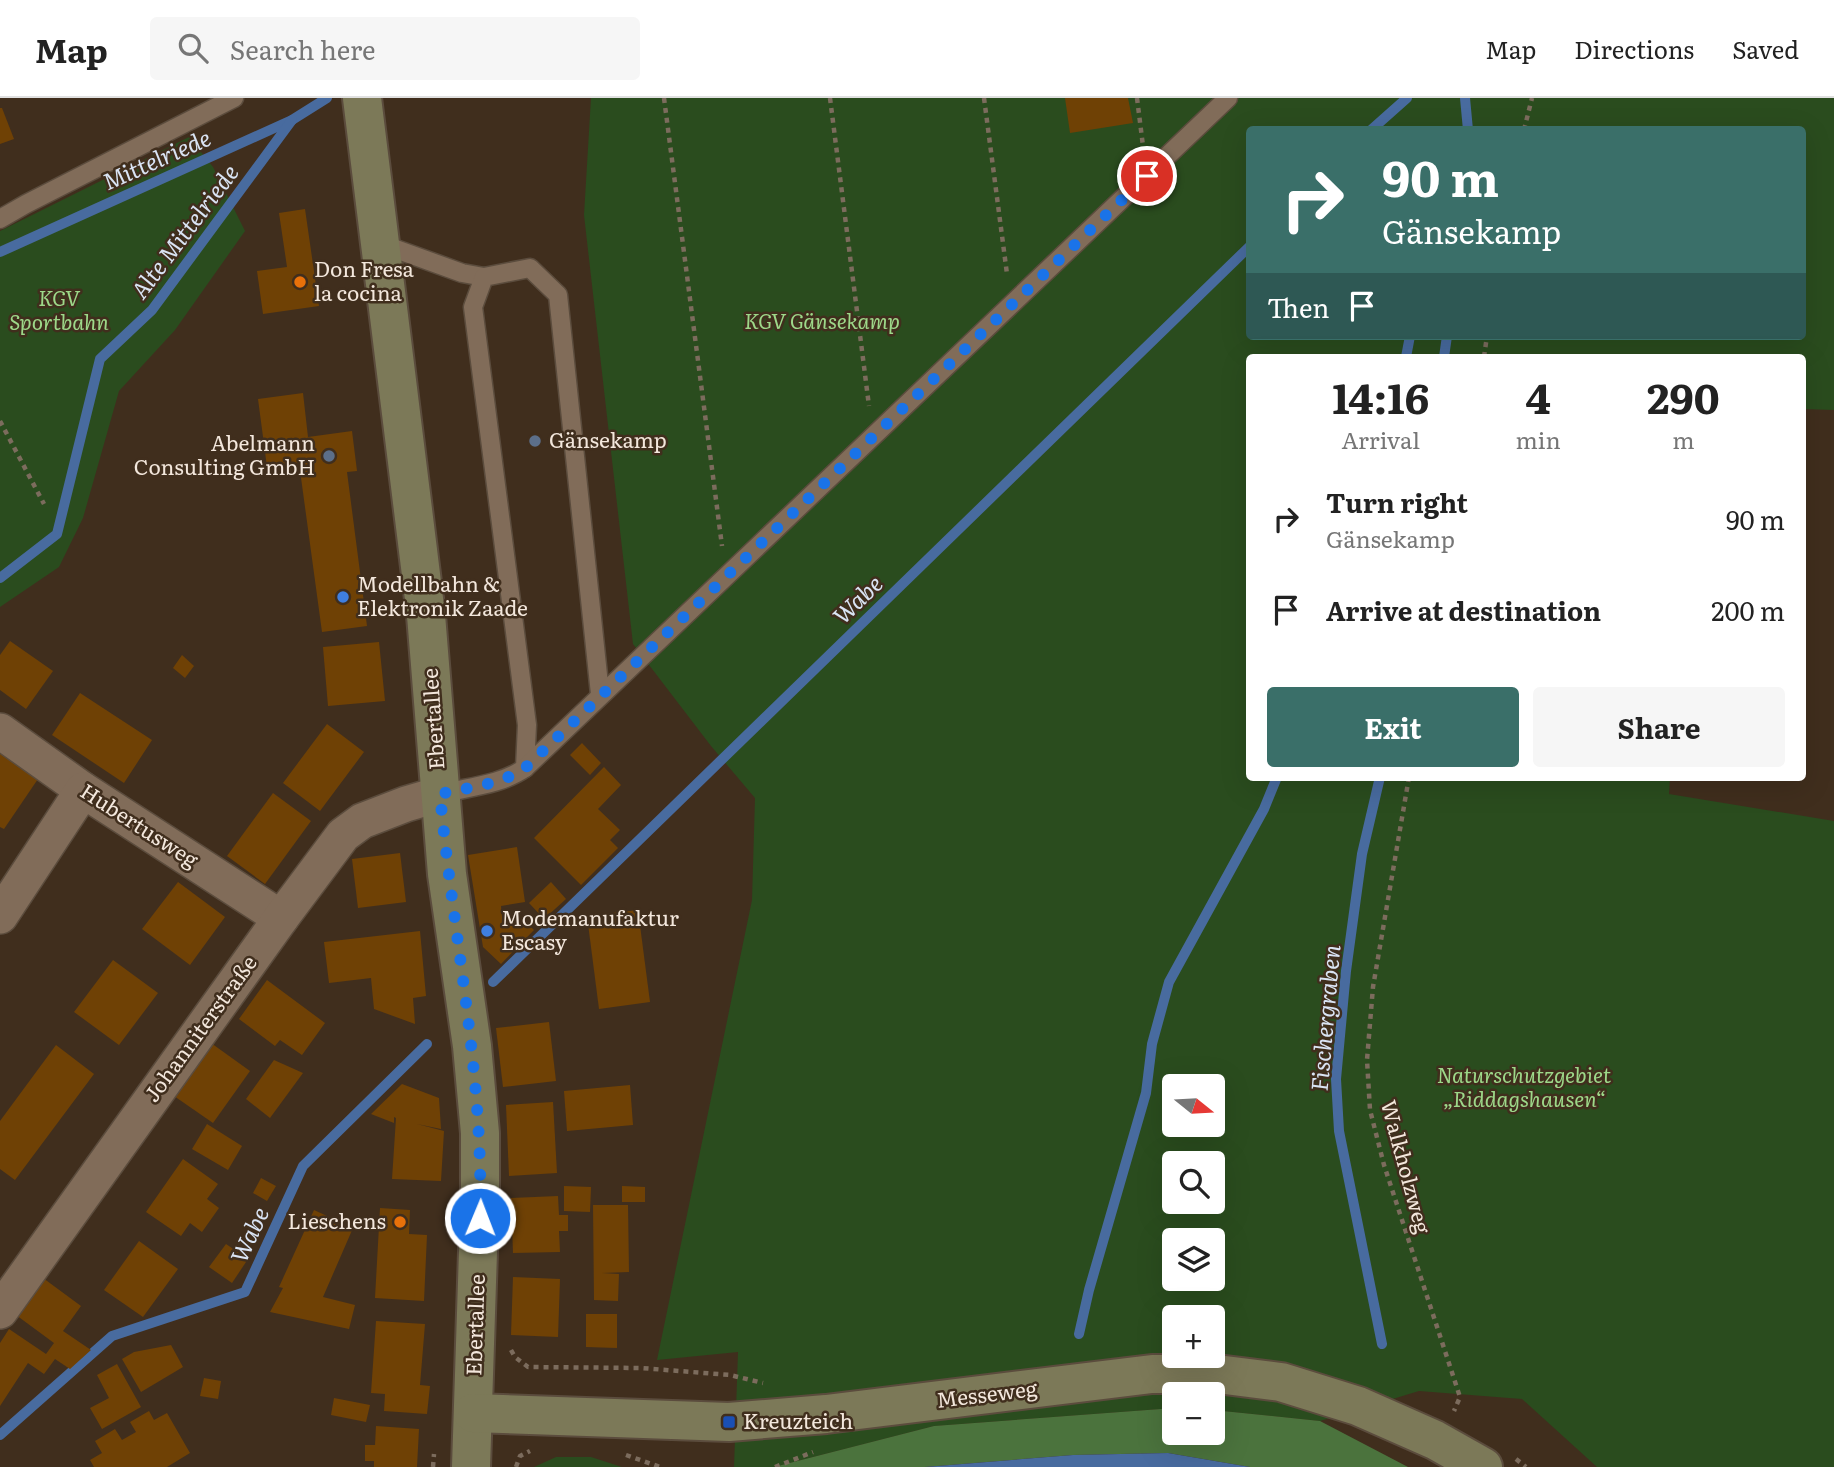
<!DOCTYPE html>
<meta charset="utf-8">
<style>
:root{--surface:#fff;--page:#f6f6f6;--text:#222;--muted:#767676;--line:#e0e0e0;--accent:#3a6f69}
body{margin:0;font-family:Literata,serif;background:var(--page);color:var(--text);height:100vh;display:flex;flex-direction:column;font-size:26px;white-space:nowrap}
*{box-sizing:border-box;margin:0}
p{font-size:23px;color:var(--muted)}
.icon{flex:none;width:38px;height:38px;fill:none;stroke:currentColor;stroke-width:2;stroke-linecap:round;stroke-linejoin:round}
.map{position:relative;flex:1;overflow:hidden}
.sheet{position:absolute;left:1246px;top:256px;width:560px;height:427px;display:flex;flex-direction:column;background:var(--surface);border-radius:7px;box-shadow:0 7px 28px #0002}
.sheet>*{flex:none}
.hud{position:absolute;left:1246px;top:28px;width:560px;height:214px;border-radius:7px;box-shadow:0 7px 28px #0002;background:#3a6f69;color:#fff;overflow:hidden}
.needle{width:46px;rotate:108deg}
.tools{position:absolute;left:1162px;top:976px;display:grid;gap:14px}
.tools a{display:grid;place-items:center;width:63px;height:63px;border-radius:7px;background:var(--surface);box-shadow:0 7px 28px #0002;font-size:35px}
.pin{position:absolute;display:grid;place-items:center;width:60px;height:60px;color:#fff;margin:-30px;border:4px solid #fff;border-radius:50%;box-shadow:0 2px 7px #0007}
.me{position:absolute;width:77px;margin:-38px;rotate:1deg;stroke-linejoin:round;filter:drop-shadow(0 0 5px #0008)}
.turn{display:flex;align-items:center;gap:24px;height:147px;padding:0 21px;font-size:32px}
.turn .icon{width:91px;height:91px;stroke-width:2.5}
.turn b{display:block;font-size:49px;line-height:60px}
.then{display:flex;align-items:center;height:66px;padding:0 21px;background:#0003;gap:14px;font-size:26px}
.eta{display:flex;justify-content:space-evenly;align-items:center;height:119px;text-align:center}
.eta b{font-size:42px;font-weight:700;line-height:49px}
.cta{display:flex;gap:14px;margin-top:auto;padding:14px 21px}
.cta a{flex:1;height:80px;border-radius:7px;background:var(--accent);color:#fff;font-size:28px;font-weight:700;line-height:80px;text-align:center}
.cta a+a{background:var(--page);color:var(--text)}
ul{padding:0;list-style:none}
li{display:flex;align-items:center;gap:21px;height:91px;padding:0 21px}
li div{flex:1}
li b{display:block;font-size:26px}
li em{font-style:normal}
header{display:flex;align-items:center;gap:42px;box-sizing:border-box;height:98px;padding:0 35px;background:var(--surface);border-bottom:2px solid var(--line)}
header strong{font-size:33px}
nav{display:flex;gap:38px;margin-inline-start:auto;font-size:24px}
.search{width:490px;height:63px;background:var(--page);display:flex;align-items:center;gap:18px;box-sizing:border-box;padding:0 24px;border-radius:7px;color:var(--muted);font-size:26px}
.map>svg:first-child{display:block}
.green{fill:#2a4c1e;fill-rule:evenodd}
.forest{fill:#4b733d}
.water{fill:#486b9f}
.lines{fill:none;stroke-linecap:round;stroke-linejoin:round}
.stream{stroke:#486b9f;stroke-width:10}
.building{fill:#6f4105}
.lane-casing{stroke:#5b4c3d;stroke-width:21}
.street-casing{stroke:#5b4c3d;stroke-width:38}
.secondary-casing{stroke:#5b4c3d;stroke-width:42}
.path{stroke:#7c6c5d;stroke-width:4.5;stroke-dasharray:5 5;stroke-linecap:butt}
.lane{stroke:#816c59;stroke-width:18}
.street{stroke:#816c59;stroke-width:35}
.secondary{stroke:#7c7958;stroke-width:38}
.route{stroke:#1a73e8;stroke-width:12;stroke-dasharray:0 21.6}
.food-dot{fill:#e8710a;stroke:#402e1d;stroke-width:2.5}
.service-dot{fill:#5c6f8a;stroke:#402e1d;stroke-width:2.5}
.shop-dot{fill:#3f7fe0;stroke:#402e1d;stroke-width:2.5}
.transit-dot{fill:#1a4fb4;stroke:#402e1d;stroke-width:2.5}
.labels{text-anchor:middle;stroke-width:5;stroke-linejoin:round;paint-order:stroke}
.poi-label{font-size:21px;fill:#f3e7dc;stroke:#402e1d;text-anchor:start}
.park-label{font-size:21px;font-style:italic;fill:#9dd889;stroke:#402e1d}
.street-label{font-size:21px;fill:#f3e7dc;stroke:#402e1d}
.water-label{font-size:23px;font-style:italic;fill:#dae4f4;stroke:#402e1d}
</style>
<header>
<strong>Map</strong>
<div class="search"><svg class="icon" aria-label="search" viewBox="0 0 24 24"><circle cx="10" cy="10" r="6"/><path d="M15 15l6 6"/></svg>Search here</div>
<nav><a>Map</a><a>Directions</a><a>Saved</a></nav>
</header>
<div class="map">
<svg width="1834" height="1369" viewBox="0 0 1834 1369">
<rect width="100%" height="100%" fill="#402e1d"/>
<!-- green -->
<g class="green">
<path d="M591,0H1834V312L1803,311L1802,259H1250V679H1670L1669,696L1834,723V1369H1597L1522,1301L1419,1293L1320,1323L1213,1312V1297H1174V1310L934,1328L774,1369H734L738,1254L657,1262L752,802L755,700L711,648L633,546L584,117ZM1250,32H1802V238H1250ZM1174,989H1213V1027H1174ZM1174,1066H1213V1104H1174ZM1174,1143H1213V1181H1174ZM1174,1220H1213V1258H1174Z"/>
<polygon points="189,39 213,69 245,133 175,232 119,293 83,420 59,469 0,509 0,133"/>
<polygon points="556,1359 591,1359 622,1369 534,1369"/>
</g>
<!-- forest -->
<polygon class="forest" points="1174,1310 1174,1335 1213,1335 1213,1312 1320,1323 1408,1369 1250,1369 1168,1355 1073,1357 925,1369 774,1369 934,1328"/>
<!-- water -->
<polygon class="water" points="1168,1355 1250,1369 925,1369 1073,1357"/>
<g class="lines">
<!-- stream -->
<g class="stream">
<polyline points="1465,0 1468,32"/>
<polyline points="1371,32 1407,0"/>
<polyline points="0,154 292,22 327,0"/>
<polyline points="1406,259 1410,238"/>
<polyline points="1444,259 1447,238"/>
<polyline points="0,480 57,436 100,261 152,212 292,22"/>
<polyline points="1380,679 1362,756 1346,873 1336,981 1339,1033 1382,1246"/>
<polyline points="493,884 1250,148"/>
<polyline points="1079,1236 1089,1192 1146,995 1152,946 1169,884 1264,711 1277,679"/>
<polyline points="0,1337 112,1238 245,1194 303,1068 427,946"/>
</g>
</g>
<!-- building -->
<g class="building">
<polygon points="1065,0 1128,0 1133,25 1070,35"/>
<polygon points="0,10 2,10 14,41 0,46"/>
<polygon points="305,111 319,208 263,216 257,173 287,169 279,115"/>
<polygon points="303,295 308,339 352,333 357,373 347,374 367,528 322,534 299,365 267,369 258,301"/>
<polygon points="10,543 53,573 26,611 0,592 0,557"/>
<polygon points="379,544 385,603 328,608 323,549"/>
<polygon points="182,557 194,568 185,580 173,570"/>
<polygon points="80,595 152,642 124,685 52,637"/>
<polygon points="327,626 364,654 320,713 283,685"/>
<polygon points="582,645 601,665 590,677 570,657"/>
<polygon points="0,651 40,678 4,731 0,729"/>
<polygon points="604,669 621,687 598,711 620,732 610,742 618,750 581,787 534,740"/>
<polygon points="273,695 311,723 265,786 227,758"/>
<polygon points="517,749 525,804 501,808 503,830 517,816 534,832 501,866 483,849 468,757"/>
<polygon points="400,755 406,804 358,810 352,761"/>
<polygon points="178,784 225,819 190,867 142,831"/>
<polygon points="551,784 566,801 544,821 529,805"/>
<polygon points="638,812 650,904 599,911 587,818"/>
<polygon points="420,833 426,898 413,900 415,926 374,911 371,880 329,885 324,844"/>
<polygon points="113,862 158,895 119,947 74,914"/>
<polygon points="267,882 325,925 302,957 280,942 275,948 239,921"/>
<polygon points="549,924 556,983 503,989 496,930"/>
<polygon points="211,945 250,973 213,1025 174,998"/>
<polygon points="56,947 94,976 15,1082 0,1071 0,1023"/>
<polygon points="274,962 303,975 270,1020 246,1001"/>
<polygon points="402,986 439,1000 441,1031 417,1026 444,1033 441,1083 392,1081 396,1020 394,1019 394,1025 371,1016"/>
<polygon points="630,987 633,1027 567,1033 564,993"/>
<polygon points="553,1004 557,1075 509,1078 506,1007"/>
<polygon points="207,1026 242,1048 228,1072 192,1051"/>
<polygon points="183,1061 218,1086 207,1101 219,1110 202,1134 190,1125 181,1138 146,1114"/>
<polygon points="261,1080 276,1088 267,1103 253,1095"/>
<polygon points="564,1088 591,1089 590,1114 564,1113"/>
<polygon points="622,1088 645,1089 645,1104 622,1104"/>
<polygon points="558,1098 559,1117 568,1117 568,1133 559,1133 560,1154 513,1155 511,1100"/>
<polygon points="593,1107 628,1107 629,1174 602,1175 619,1176 618,1203 594,1202"/>
<polygon points="380,1110 410,1112 409,1136 427,1137 424,1203 375,1200"/>
<polygon points="314,1112 353,1130 323,1199 355,1207 349,1231 270,1214 283,1190 279,1189"/>
<polygon points="139,1143 178,1171 143,1219 104,1192"/>
<polygon points="226,1146 248,1161 232,1185 209,1169"/>
<polygon points="513,1179 560,1181 558,1239 511,1237"/>
<polygon points="43,1180 81,1208 63,1233 91,1252 70,1271 55,1261 44,1276 28,1265 0,1308 0,1245 9,1231 46,1256 54,1245 16,1217"/>
<polygon points="586,1216 617,1216 617,1250 586,1249"/>
<polygon points="376,1223 425,1226 420,1287 430,1288 427,1316 384,1313 385,1296 371,1295"/>
<polygon points="171,1247 183,1269 141,1294 122,1261 134,1254"/>
<polygon points="117,1266 141,1309 102,1331 90,1310 109,1300 97,1277"/>
<polygon points="204,1280 221,1283 218,1301 200,1298"/>
<polygon points="334,1300 370,1307 366,1324 331,1317"/>
<polygon points="149,1313 154,1322 167,1315 190,1355 167,1369 94,1369 90,1362 102,1355 95,1343 115,1331 122,1342 136,1334 130,1324"/>
<polygon points="376,1328 419,1331 417,1369 374,1369 374,1363 365,1363 365,1347 375,1347"/>
</g>
<g class="lines">
<defs>
<g id="lane">
<polyline points="0,121 26,106 234,0"/>
<polyline points="379,145 462,175 484,179"/>
<polyline points="525,670 527,627 473,209 484,179 530,170 558,197 600,596"/>
<path d="M440,696C468,689 501,687 525,670L1228,0"/>
</g>
<g id="street">
<polyline points="0,633 83,692 281,820"/>
<polyline points="0,818 83,692"/>
<polyline points="0,1213 281,820 343,737 362,723 406,706 440,696"/>
</g>
<g id="secondary">
<polyline points="362,0 426,517 447,776 472,948 480,1035 480,1092 471,1369"/>
<polyline points="473,1315 729,1324 826,1316 1152,1276 1217,1276 1281,1284 1358,1308 1435,1342 1483,1369"/>
</g>
</defs>
<!-- lane casing -->
<use href="#lane" class="lane-casing"/>
<!-- street casing -->
<use href="#street" class="street-casing"/>
<!-- secondary casing -->
<use href="#secondary" class="secondary-casing"/>
<!-- path -->
<g class="path">
<polyline points="664,0 722,448"/>
<polyline points="830,0 869,308"/>
<polyline points="984,0 1007,176"/>
<polyline points="1137,0 1143,48"/>
<polyline points="1524,32 1532,0"/>
<polyline points="1484,259 1487,238"/>
<polyline points="0,323 44,406"/>
<polyline points="1409,679 1373,889 1367,962 1370,1012 1384,1067 1460,1299 1454,1313"/>
<polyline points="511,1252 515,1259 528,1269 641,1270 730,1277 763,1285"/>
<polyline points="626,1357 660,1369"/>
<polyline points="1516,1361 1526,1369"/>
<polyline points="433,1369 434,1356"/>
<polyline points="516,1369 520,1358 530,1353"/>
<polyline points="775,1369 813,1354"/>
</g>
<!-- lane -->
<use href="#lane" class="lane"/>
<!-- street -->
<use href="#street" class="street"/>
<!-- secondary -->
<use href="#secondary" class="secondary"/>
</g>
<g class="lines">
<!-- route -->
<path class="route" d="M480,1120C484,977 453,838 440,696C468,689 501,687 525,670L1147,78"/>
</g>
<!-- markers -->
<g class="food-dot">
<circle cx="300" cy="184" r="7"/>
<circle cx="400" cy="1124" r="7"/>
</g>
<g class="service-dot">
<circle cx="535" cy="343" r="7"/>
<circle cx="329" cy="358" r="7"/>
</g>
<g class="shop-dot">
<circle cx="343" cy="499" r="7"/>
<circle cx="487" cy="833" r="7"/>
</g>
<rect class="transit-dot" x="722" y="1317" width="14" height="14" rx="3.5"/>
<g class="labels">
<!-- poi labels -->
<g class="poi-label">
<text x="314" y="179">Don Fresa<tspan x="314" dy="24">la cocina</tspan></text>
<text x="549" y="350">Gänsekamp</text>
<text x="315" y="353" text-anchor="end">Abelmann<tspan x="315" dy="24">Consulting GmbH</tspan></text>
<text x="357" y="494">Modellbahn &amp;<tspan x="357" dy="24">Elektronik Zaade</tspan></text>
<text x="501" y="828">Modemanufaktur<tspan x="501" dy="24">Escasy</tspan></text>
<text x="386" y="1131" text-anchor="end">Lieschens</text>
<text x="743" y="1331">Kreuzteich</text>
</g>
<!-- park labels -->
<g class="park-label">
<text x="59" y="208">KGV<tspan x="59" dy="24">Sportbahn</tspan></text>
<text x="822" y="231">KGV Gänsekamp</text>
<text x="1524" y="985">Naturschutzgebiet<tspan x="1524" dy="24">„Riddagshausen“</tspan></text>
</g>
<!-- street labels -->
<g class="street-label">
<text transform="translate(434 621) rotate(-94)" y="7">Ebertallee</text>
<text transform="translate(139 728) rotate(33)" y="7">Hubertusweg</text>
<text transform="translate(201 931) rotate(-54)" y="7">Johanniterstraße</text>
<text transform="translate(1405 1069) rotate(75)" y="7">Walkholzweg</text>
<text transform="translate(476 1227) rotate(-88)" y="7">Ebertallee</text>
<text transform="translate(987 1297) rotate(-7)" y="7">Messeweg</text>
</g>
<!-- water labels -->
<g class="water-label">
<text transform="translate(157 62) rotate(-24)" y="8">Mittelriede</text>
<text transform="translate(185 134) rotate(-53)" y="8">Alte Mittelriede</text>
<text transform="translate(858 502) rotate(-44)" y="8">Wabe</text>
<text transform="translate(1326 920) rotate(-85)" y="8">Fischergraben</text>
<text transform="translate(250 1137) rotate(-65)" y="8">Wabe</text>
</g>
</g>
</svg>
<div class="tools">
<a><svg class="needle" viewBox="-14 -14 28 28"><path d="M0-13l5 13h-10z" fill="#e53935"/><path d="M0 13l5-13h-10z" fill="#767676"/></svg></a>
<a><svg class="icon" aria-label="search" viewBox="0 0 24 24"><circle cx="10" cy="10" r="6"/><path d="M15 15l6 6"/></svg></a>
<a><svg class="icon" aria-label="layers" viewBox="0 0 24 24"><path d="M12 4l9 5-9 5-9-5zM3 14l9 5 9-5"/></svg></a>
<a>+</a>
<a>−</a>
</div>
<div class="pin" style="left:1147px;top:78px;background:#d93025"><svg class="icon" aria-label="arrive" viewBox="0 0 24 24"><path d="M6 21V4h12l-3 4 3 4H6"/></svg></div>
<svg class="me" style="left:480px;top:1120px" viewBox="-20 -20 40 40"><circle r="17" fill="#1a73e8" stroke="#fff" stroke-width="3"/><path d="M0-11L8 9 0 5-8 9z" fill="#fff"/></svg>
<div class="hud">
<div class="turn"><svg class="icon" aria-label="right" viewBox="0 0 24 24"><path d="M7 20v-9h11M14 6l5 5-5 5"/></svg><div><b>90 m</b>Gänsekamp</div></div>
<div class="then">Then<svg class="icon" aria-label="arrive" viewBox="0 0 24 24"><path d="M6 21V4h12l-3 4 3 4H6"/></svg></div>
</div>
<section class="sheet">
<div class="eta">
<div><b>14:16</b><p>Arrival</p></div>
<div><b>4</b><p>min</p></div>
<div><b>290</b><p>m</p></div>
</div>
<ul>
<li><svg class="icon" aria-label="right" viewBox="0 0 24 24"><path d="M7 20v-9h11M14 6l5 5-5 5"/></svg><div><b>Turn right</b><p>Gänsekamp</p></div><em>90 m</em></li>
<li><svg class="icon" aria-label="arrive" viewBox="0 0 24 24"><path d="M6 21V4h12l-3 4 3 4H6"/></svg><div><b>Arrive at destination</b></div><em>200 m</em></li>
</ul>
<div class="cta"><a>Exit</a><a>Share</a></div>
</section>
</div>
